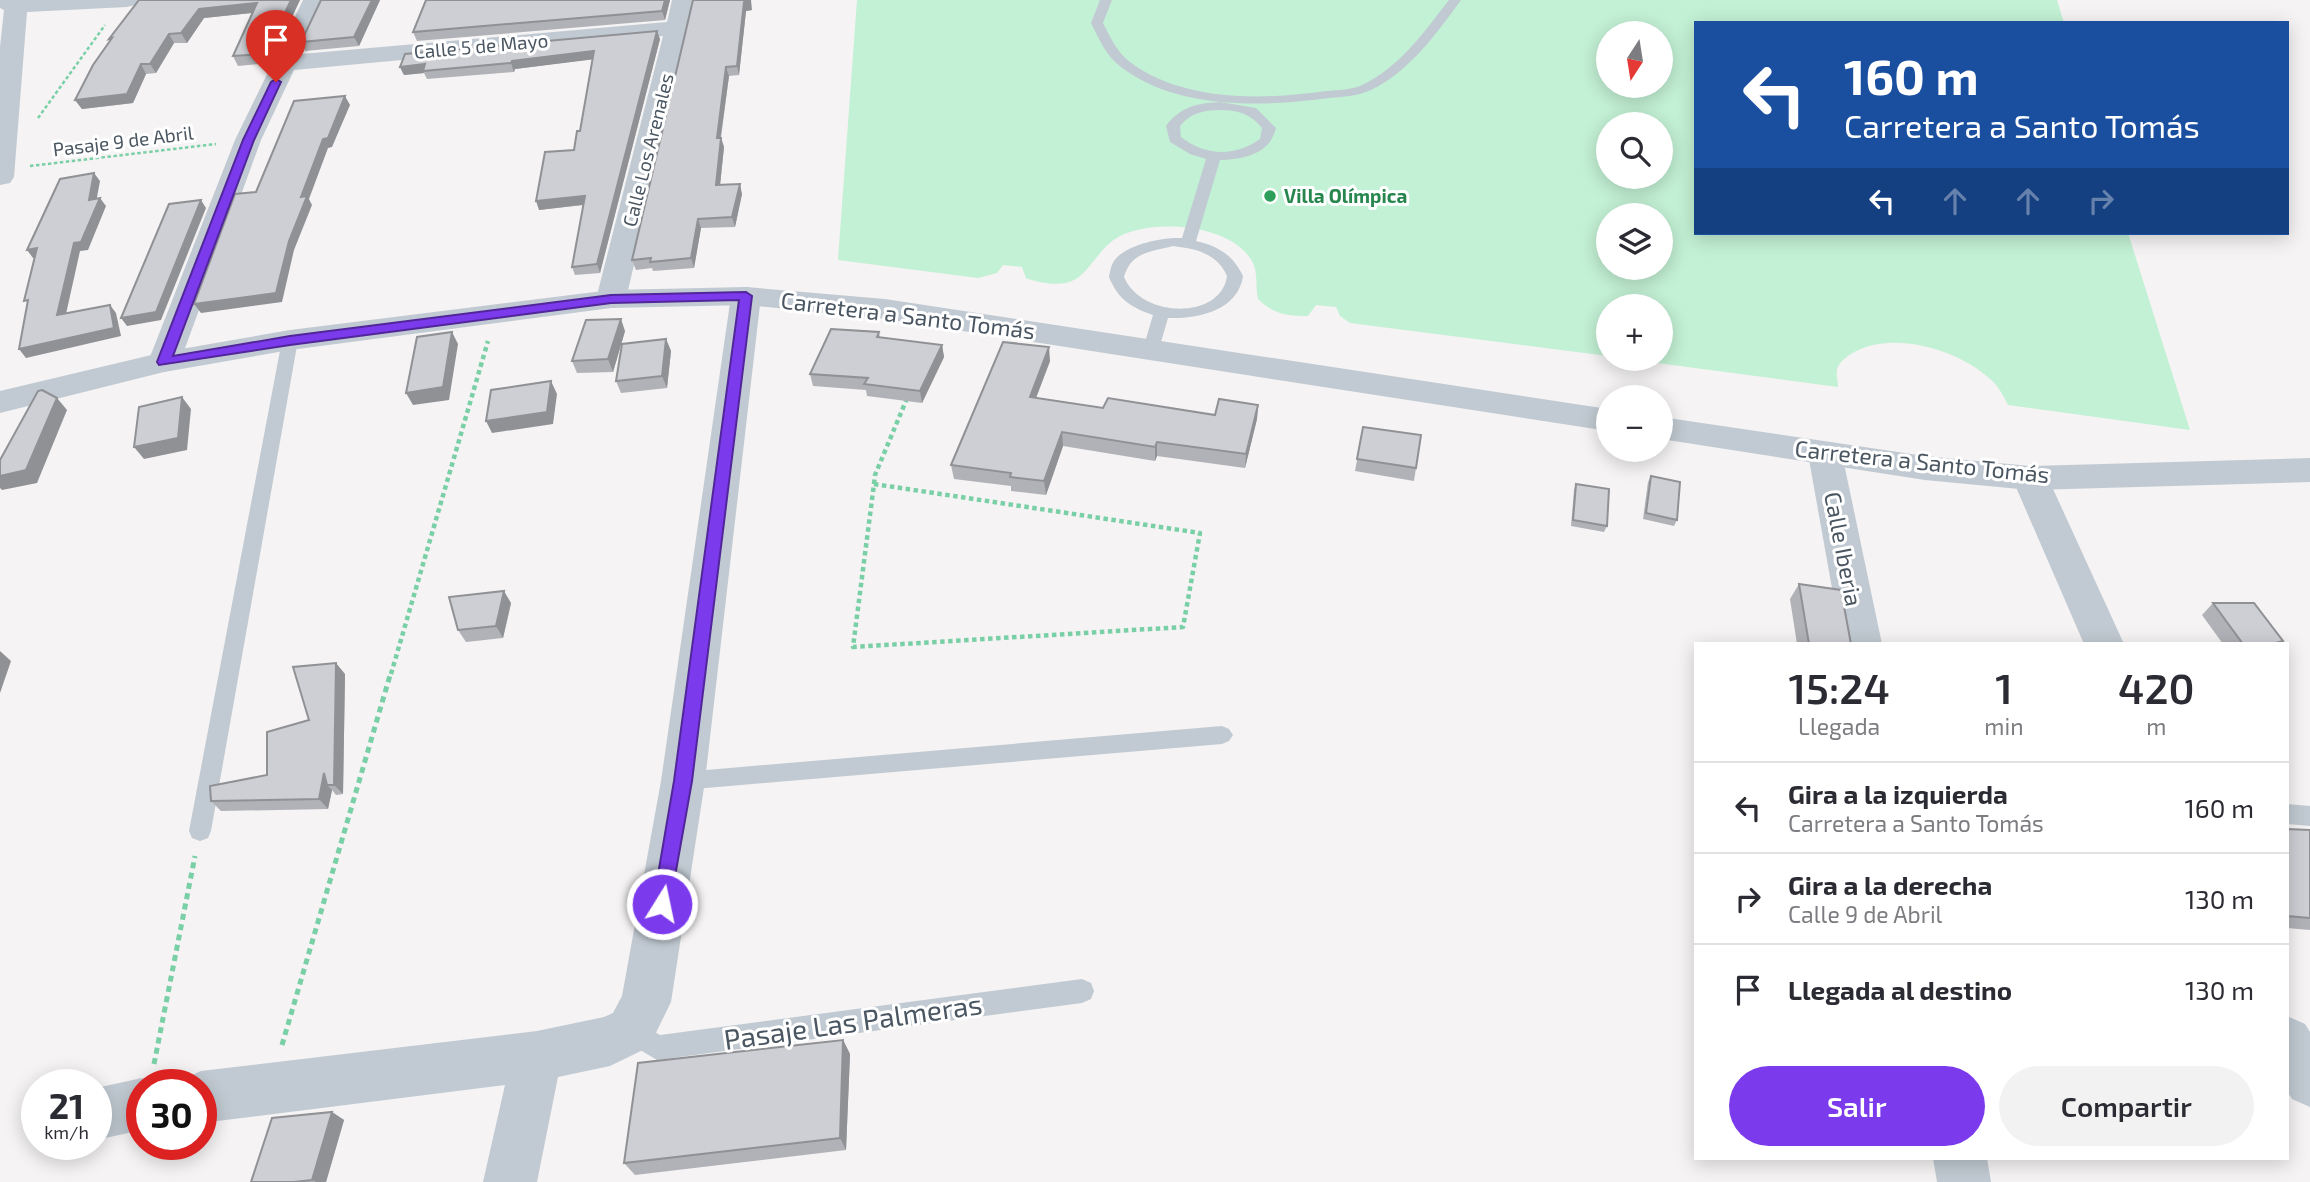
<!DOCTYPE html>
<html lang="es">
<meta charset="utf-8">
<style>
:root{--surface:#fff;--page:#f2f2f3;--text:#2b2b33;--muted:#7c7c81;--line:#e1e1e2;--accent:#7c3aed}
body{margin:0;font-family:"Exo 2",sans-serif;background:var(--page);color:var(--text);height:100vh;display:flex;flex-direction:column;font-size:26px;white-space:nowrap}
*{box-sizing:border-box;margin:0}
p{font-size:23px;color:var(--muted)}
.icon{flex:none;width:38px;height:38px;fill:none;stroke:currentColor;stroke-width:2;stroke-linecap:round;stroke-linejoin:round}
.map{position:relative;flex:1;overflow:hidden}
.panel{position:absolute;left:1694px;top:642px;width:595px;height:518px;display:flex;flex-direction:column;background:var(--surface);border-radius:0px;box-shadow:0 4px 18px #0003}
.panel>*{flex:none}
.hud{position:absolute;left:1694px;top:21px;width:595px;height:214px;border-radius:0px;box-shadow:0 4px 18px #0003;background:#1a4fa0;color:#fff;overflow:hidden}
.needle{width:46px;rotate:192deg}
.tools{position:absolute;left:1596px;top:21px;display:grid;gap:14px}
.tools a{display:grid;place-items:center;width:77px;height:77px;border-radius:50%;background:var(--surface);box-shadow:0 4px 18px #0003;font-size:35px}
.speed{position:absolute;left:21px;top:1069px;display:flex;gap:14px;font-size:35px;font-weight:700;text-align:center}
.speed>*{display:grid;place-content:center;width:91px;height:91px;border-radius:50%;background:var(--surface);box-shadow:0 4px 18px #0003;line-height:1}
.speed small{font-size:18px;font-weight:400}
.speed .limit{border:10px solid #d22;background:#fff;color:#111}
.pin{position:absolute;display:grid;place-items:center;width:60px;height:60px;color:#fff;margin:-72px -30px;border-radius:50% 50% 50% 0;rotate:-45deg;box-shadow:0 0 7px #0007}
.pin .icon{rotate:45deg}
.me{position:absolute;width:77px;margin:-38px;rotate:10deg;stroke-linejoin:round;filter:drop-shadow(0 0 5px #0008)}
.turn{display:flex;align-items:center;gap:24px;height:147px;padding:0 35px;font-size:32px}
.turn .icon{width:91px;height:91px;stroke-width:2.5}
.turn b{display:block;font-size:49px;line-height:60px}
.lanes{display:flex;align-items:center;height:66px;padding:0 35px;background:#0003;justify-content:center;gap:35px;direction:ltr}
.lanes .off{opacity:.35}
.eta{display:flex;justify-content:space-evenly;align-items:center;height:119px;text-align:center}
.eta b{font-size:42px;font-weight:600;line-height:49px}
.primary-button{display:flex;gap:14px;margin-top:auto;padding:14px 35px}
.primary-button a{flex:1;height:80px;border-radius:42px;background:var(--accent);color:#fff;font-size:28px;font-weight:600;line-height:80px;text-align:center}
.primary-button a+a{background:var(--page);color:var(--text)}
ul{padding:0;list-style:none}
li{display:flex;align-items:center;gap:21px;height:91px;padding:0 35px;border-top:2px solid var(--line)}
li div{flex:1}
li b{display:block;font-size:26px}
li em{font-style:normal}
.map>svg:first-child{display:block}
.green{fill:#c3f1d5;fill-rule:evenodd}
.lines{fill:none;stroke-linecap:round;stroke-linejoin:round}
.path-far2{stroke:#7ad0a6;stroke-width:2.5;stroke-dasharray:3.5 2.5;stroke-linecap:butt}
.path-far1{stroke:#7ad0a6;stroke-width:4.5;stroke-dasharray:4.5 3.5;stroke-linecap:butt}
.path{stroke:#7ad0a6;stroke-width:5;stroke-dasharray:6 4.5;stroke-linecap:butt}
.service{fill:#c1cad2;fill-rule:evenodd}
.minor{fill:#c1cad2;fill-rule:evenodd}
.tertiary{fill:#c1cad2;fill-rule:evenodd}
.wall{fill:#b0b2b7}
.shaded-wall{fill:#909195}
.building{fill:#cdcfd5;stroke:#909195;stroke-width:2}
.route{fill:#7c3aed;stroke:#51269a;stroke-width:2}
.leisure-dot{fill:#2e9e5b;stroke:#fff;stroke-width:2.5}
.labels{text-anchor:middle;stroke-width:6;stroke-linejoin:round;paint-order:stroke}
.far-street-label{font-size:19px;fill:#4a5661;stroke:#fff}
.far-leisure-label{font-size:19px;font-weight:bold;fill:#27864d;stroke:#fff;text-anchor:start}
.street-label{font-size:23px;fill:#4a5661;stroke:#fff}
.near-street-label{font-size:28px;fill:#4a5661;stroke:#fff}
</style>
<div class="map">
<svg width="2310" height="1182" viewBox="0 0 2310 1182">
<rect width="100%" height="100%" fill="#f5f3f3"/>
<!-- green -->
<path class="green" d="M857,0H2057L2064,23H1696V233H2128L2190,430L2008,405C2003,395 1998,385 1989,378C1958,349 1889,329 1851,354C1845,358 1838,363 1837,370C1836,375 1838,382 1838,387L1627,359H1661V306H1608V356L1350,323L1340,316L1336,307L1316,305L1308,316C1288,316 1273,314 1258,299C1255,285 1259,270 1250,258C1227,224 1154,219 1120,236C1099,247 1090,272 1074,280C1060,287 1039,283 1026,278L1022,267L1003,265L997,273L978,278L838,260ZM1608,33H1661V86H1608ZM1608,124H1661V177H1608ZM1608,215H1661V268H1608Z"/>
<g class="lines">
<!-- path-far2 -->
<g class="path-far2">
<polyline points="38,118 105,25"/>
<polyline points="30,166 216,144"/>
</g>
<!-- path-far1 -->
<g class="path-far1">
<polygon points="874,484 1200,533 1183,627 853,647"/>
<polyline points="874,484 875,475 908,396"/>
<polyline points="391,674 488,341"/>
</g>
<!-- path -->
<g class="path">
<polyline points="282,1045 391,672"/>
<polyline points="154,1064 195,856"/>
</g>
<!-- service -->
<g class="service">
<path d="M1100,0H1112L1103,23C1110,37 1117,52 1130,62C1183,102 1263,100 1326,91C1338,90 1351,90 1362,85C1400,67 1424,32 1449,0H1461C1436,34 1409,72 1371,90C1357,96 1343,97 1329,98C1263,107 1177,110 1121,67C1106,56 1099,39 1091,23Z"/>
<path d="M1220,102L1256,108L1276,128C1270,154 1244,159 1220,160L1196,241C1218,246 1233,255 1243,276C1238,311 1197,319 1168,318L1159,349L1157,353H1145L1143,349L1153,315C1130,307 1118,299 1109,277C1110,272 1111,265 1114,261C1126,244 1163,237 1182,238L1206,159L1190,154L1170,142L1166,126C1180,107 1197,103 1220,102ZM1220,110C1238,110 1251,114 1262,128L1260,139C1235,157 1205,156 1181,137L1180,126C1191,113 1203,110 1220,110ZM1173,246C1196,249 1217,253 1227,276C1221,320 1142,319 1124,277C1131,252 1150,252 1173,246Z"/>
<polygon points="290,335 298,340 211,831 208,838 200,841 192,838 189,831 282,340"/>
<polygon points="1222,726 1229,729 1233,735 1229,741 1222,744 683,790 675,788 672,781 675,774 683,772"/>
<polygon points="2287,804 2310,806 2310,826 2287,824"/>
<polygon points="1082,979 1091,983 1094,991 1091,999 1082,1003 657,1060 622,1039 619,1030 622,1021 631,1018 660,1035"/>
</g>
<!-- minor -->
<g class="minor">
<polygon points="0,0 139,0 135,5 127,7 27,12 14,177 10,183 0,185 0,47 4,10 0,8"/>
<polygon points="303,0 327,0 301,54 667,22 672,0 696,0 626,299 622,306 611,308 600,306 596,299 663,36 294,70 261,140 180,362 176,369 164,372 152,369 148,362 235,140"/>
<polygon points="746,287 757,289 761,296 705,781 671,1002 649,1047 610,1066 558,1077 537,1182 483,1182 505,1085 201,1123 201,1085 180,1085 183,1079 201,1071 537,1031 604,1017 613,1013 622,996 661,781 731,296 735,289"/>
<polygon points="1825,442 1837,446 1842,454 1882,644 1842,644 1808,454 1813,446"/>
<polygon points="2030,466 2043,469 2048,478 2124,644 2084,644 2012,478 2017,469"/>
<polygon points="2287,1016 2305,1024 2310,1032 2310,1107 2292,1099 2287,1091"/>
<polygon points="142,1078 159,1085 142,1085 142,1130 96,1140 96,1088"/>
<polygon points="1933,1158 1987,1158 1991,1182 1937,1182"/>
</g>
<!-- tertiary -->
<g class="tertiary">
<polygon points="746,287 885,299 1608,409 1608,431 885,319 746,305 611,308 290,350 164,372 0,413 0,391 164,352 290,330 611,290"/>
<polygon points="1661,417 1925,456 2030,466 2310,458 2310,482 2030,490 1925,480 1661,439"/>
</g>
</g>
<!-- wall -->
<g class="wall">
<polygon points="139,0 300,0 270,63 238,66 233,56 252,13 204,18 187,43 174,43 156,73 146,74 133,103 82,109 75,100 110,41 109,39"/>
<polygon points="321,0 380,0 359,46 305,51 301,42"/>
<polygon points="670,0 665,20 417,41 413,32"/>
<polygon points="693,0 752,10 746,11 739,75 729,76 721,138 724,147 720,185 742,194 735,227 701,228 694,268 653,271 652,268 636,270 632,260"/>
<polygon points="660,39 600,273 575,275 572,267 584,205 539,210 574,150 580,131 592,59 515,69 514,72 427,79 424,73 404,75 400,67"/>
<polygon points="625,331 613,372 577,373 572,361"/>
<polygon points="879,332 880,337 942,345 944,357 922,403 867,396 866,390 813,386 810,374"/>
<polygon points="666,339 671,351 667,388 621,393 616,381"/>
<polygon points="1050,361 1036,398 1103,408 1215,415 1258,405 1257,419 1245,468 1157,456 1155,461 1063,446 1046,495 1011,491 1011,486 954,479 951,465"/>
<polygon points="1363,427 1416,468 1414,481 1355,471"/>
<polygon points="1651,476 1677,520 1674,526 1643,519 1648,482"/>
<polygon points="1576,484 1607,526 1604,532 1571,526 1574,490"/>
<polygon points="1799,584 1851,644 1797,644 1790,599"/>
<polygon points="511,603 503,638 466,642 458,630"/>
<polygon points="2213,603 2280,644 2223,644 2202,615"/>
<polygon points="345,674 343,794 336,795 332,790 328,809 221,811 211,801 267,775"/>
<polygon points="2287,829 2310,830 2310,930 2287,928"/>
<polygon points="843,1040 850,1054 846,1150 635,1175 624,1163"/>
<polygon points="332,1112 344,1120 326,1182 251,1182"/>
</g>
<!-- shaded-wall -->
<g class="shaded-wall">
<polygon points="291,0 300,0 270,63 265,54"/>
<polygon points="372,0 380,0 359,46 354,37"/>
<polygon points="665,0 670,0 665,20 662,11"/>
<polygon points="751,0 752,10 746,11 739,75 737,66 744,2"/>
<polygon points="257,3 261,12 204,18 187,43 181,33 199,9"/>
<polygon points="657,31 660,39 600,273 597,264"/>
<polygon points="169,34 174,43 156,73 150,64"/>
<polygon points="594,51 596,59 515,69 514,72 511,63 512,61"/>
<polygon points="141,64 146,74 133,103 82,109 75,100"/>
<polygon points="425,64 423,71 424,73 404,75 400,67"/>
<polygon points="726,67 729,76 719,148 717,138"/>
<polygon points="345,96 350,105 332,147 328,148 309,199 312,205 294,250 282,302 201,313 194,304 289,241 301,197 323,139"/>
<polygon points="721,138 724,147 719,195 716,185"/>
<polygon points="94,173 100,181 95,208 89,200"/>
<polygon points="740,184 742,194 735,227 732,217"/>
<polygon points="585,196 589,204 539,210 536,201"/>
<polygon points="100,198 106,206 88,250 80,251 64,323 57,315 74,243"/>
<polygon points="201,200 206,208 161,320 127,326 121,318"/>
<polygon points="698,219 701,228 694,268 691,258"/>
<polygon points="37,248 43,257 33,258 27,250"/>
<polygon points="110,305 116,313 121,336 26,358 19,349"/>
<polygon points="621,319 625,331 613,372 608,359"/>
<polygon points="452,332 458,344 449,400 413,405 406,393"/>
<polygon points="666,339 671,351 667,388 662,376"/>
<polygon points="942,345 944,357 922,403 920,391"/>
<polygon points="1049,347 1050,361 1031,411 1030,397"/>
<polygon points="551,381 557,394 553,424 492,433 486,421"/>
<polygon points="182,397 191,409 187,450 144,459 134,447"/>
<polygon points="57,398 67,410 37,483 2,490 0,488 0,476"/>
<polygon points="1258,405 1257,419 1245,468 1246,454"/>
<polygon points="1062,432 1063,446 1046,495 1044,481"/>
<polygon points="1157,442 1157,456 1155,461 1155,447"/>
<polygon points="504,591 511,603 503,638 496,626"/>
<polygon points="0,651 11,661 0,693"/>
<polygon points="336,663 345,674 343,794 334,785"/>
<polygon points="324,773 327,785 332,790 328,809 319,799"/>
<polygon points="843,1040 850,1054 846,1150 840,1138"/>
<polygon points="332,1112 344,1120 326,1182 316,1182 312,1180"/>
</g>
<!-- building -->
<g class="building">
<polygon points="139,0 291,0 265,54 233,56 257,3 199,9 181,33 169,34 150,64 141,64 127,94 75,100 93,65 112,38 109,39"/>
<polygon points="321,0 372,0 354,37 301,42"/>
<polygon points="426,0 665,0 662,11 413,32"/>
<polygon points="693,0 750,0 750,1 744,2 737,66 726,67 717,138 721,138 716,185 740,184 732,217 698,219 691,258 650,262 651,258 632,260"/>
<polygon points="657,31 597,264 572,267 585,196 536,201 545,152 574,150 577,131 580,131 594,51 512,61 511,63 423,71 425,64 400,67 405,54"/>
<polygon points="345,96 328,138 323,139 301,197 307,196 289,241 276,293 194,304 235,194 256,192 294,101"/>
<polygon points="94,173 89,200 100,198 81,242 74,243 57,315 110,305 114,328 19,349 28,300 24,301 37,248 27,250 60,179"/>
<polygon points="201,200 156,312 121,318 169,204"/>
<polygon points="621,319 608,359 572,361 586,320"/>
<polygon points="831,329 879,332 877,337 942,345 920,391 864,384 868,378 810,374"/>
<polygon points="452,332 443,387 406,393 417,337"/>
<polygon points="666,339 662,376 616,381 622,344"/>
<polygon points="1003,342 1049,347 1030,397 1103,408 1108,398 1215,415 1219,399 1258,405 1246,454 1157,442 1155,447 1062,432 1044,481 1010,477 1011,473 951,465"/>
<polygon points="551,381 547,412 486,421 491,390"/>
<polygon points="42,390 57,398 26,470 0,476 0,460 38,391"/>
<polygon points="182,397 178,438 134,447 139,407"/>
<polygon points="1363,427 1421,435 1416,468 1357,459"/>
<polygon points="1651,476 1680,482 1677,520 1646,513"/>
<polygon points="1576,484 1609,489 1607,526 1573,520"/>
<polygon points="1799,584 1841,590 1851,644 1809,644"/>
<polygon points="504,591 496,626 458,630 449,597"/>
<polygon points="2213,603 2254,603 2283,641 2272,644 2243,644"/>
<polygon points="336,663 334,785 327,785 324,773 319,799 211,801 210,786 267,775 267,732 309,720 293,667"/>
<polygon points="2287,829 2310,830 2310,918 2287,916"/>
<polygon points="843,1040 840,1138 624,1163 638,1063"/>
<polygon points="332,1112 312,1180 294,1182 251,1182 272,1118"/>
</g>
<!-- route -->
<polygon class="route" points="276,79 281,82 254,140 173,356 290,336 611,295 746,292 752,296 692,781 669,910 662,913 655,910 653,904 674,781 739,300 611,303 290,345 159,365 157,362 243,140 271,82"/>
<!-- markers -->
<circle class="leisure-dot" cx="1270" cy="196" r="7"/>
<g class="labels">
<!-- far-street labels -->
<g class="far-street-label">
<text transform="translate(481 46) rotate(-5)" y="7">Calle 5 de Mayo</text>
<text transform="translate(123 141) rotate(-7)" y="7">Pasaje 9 de Abril</text>
<text transform="translate(648 150) rotate(-76)" y="7">Calle Los Arenales</text>
</g>
<!-- far-leisure labels -->
<g class="far-leisure-label">
<text x="1284" y="203">Villa Olímpica</text>
</g>
<!-- street labels -->
<g class="street-label">
<text transform="translate(908 316) rotate(7)" y="8">Carretera a Santo Tomás</text>
<text transform="translate(1922 462) rotate(6)" y="8">Carretera a Santo Tomás</text>
<text transform="translate(1843 549) rotate(79)" y="8">Calle Iberia</text>
</g>
<!-- near-street labels -->
<g class="near-street-label">
<text transform="translate(853 1022) rotate(-8)" y="10">Pasaje Las Palmeras</text>
</g>
</g>
</svg>
<div class="tools">
<a><svg class="needle" viewBox="-14 -14 28 28"><path d="M0-13l5 13h-10z" fill="#e53935"/><path d="M0 13l5-13h-10z" fill="#7c7c81"/></svg></a>
<a><svg class="icon" aria-label="search" viewBox="0 0 24 24"><circle cx="10" cy="10" r="6"/><path d="M15 15l6 6"/></svg></a>
<a><svg class="icon" aria-label="layers" viewBox="0 0 24 24"><path d="M12 4l9 5-9 5-9-5zM3 14l9 5 9-5"/></svg></a>
<a>+</a>
<a>−</a>
</div>
<div class="speed"><div>21<small>km/h</small></div><div class="limit">30</div></div>
<div class="pin" style="left:276px;top:82px;background:#d93025"><svg class="icon" aria-label="arrive" viewBox="0 0 24 24"><path d="M6 21V4h12l-3 4 3 4H6"/></svg></div>
<svg class="me" style="left:662px;top:904px" viewBox="-20 -20 40 40"><circle r="17" fill="#7c3aed" stroke="#fff" stroke-width="3"/><path d="M0-11L8 9 0 5-8 9z" fill="#fff"/></svg>
<div class="hud">
<div class="turn"><svg class="icon" aria-label="left" viewBox="0 0 24 24"><path d="M17 20v-9H6M10 6l-5 5 5 5"/></svg><div><b>160 m</b>Carretera a Santo Tomás</div></div>
<div class="lanes"><svg class="icon" aria-label="left" viewBox="0 0 24 24"><path d="M17 20v-9H6M10 6l-5 5 5 5"/></svg><svg class="icon off" aria-label="ahead" viewBox="0 0 24 24"><path d="M12 20V5M6 11l6-6 6 6"/></svg><svg class="icon off" aria-label="ahead" viewBox="0 0 24 24"><path d="M12 20V5M6 11l6-6 6 6"/></svg><svg class="icon off" aria-label="right" viewBox="0 0 24 24"><path d="M7 20v-9h11M14 6l5 5-5 5"/></svg></div>
</div>
<section class="panel">
<div class="eta">
<div><b>15:24</b><p>Llegada</p></div>
<div><b>1</b><p>min</p></div>
<div><b>420</b><p>m</p></div>
</div>
<ul>
<li><svg class="icon" aria-label="left" viewBox="0 0 24 24"><path d="M17 20v-9H6M10 6l-5 5 5 5"/></svg><div><b>Gira a la izquierda</b><p>Carretera a Santo Tomás</p></div><em>160 m</em></li>
<li><svg class="icon" aria-label="right" viewBox="0 0 24 24"><path d="M7 20v-9h11M14 6l5 5-5 5"/></svg><div><b>Gira a la derecha</b><p>Calle 9 de Abril</p></div><em>130 m</em></li>
<li><svg class="icon" aria-label="arrive" viewBox="0 0 24 24"><path d="M6 21V4h12l-3 4 3 4H6"/></svg><div><b>Llegada al destino</b></div><em>130 m</em></li>
</ul>
<div class="primary-button"><a>Salir</a><a>Compartir</a></div>
</section>
</div>
